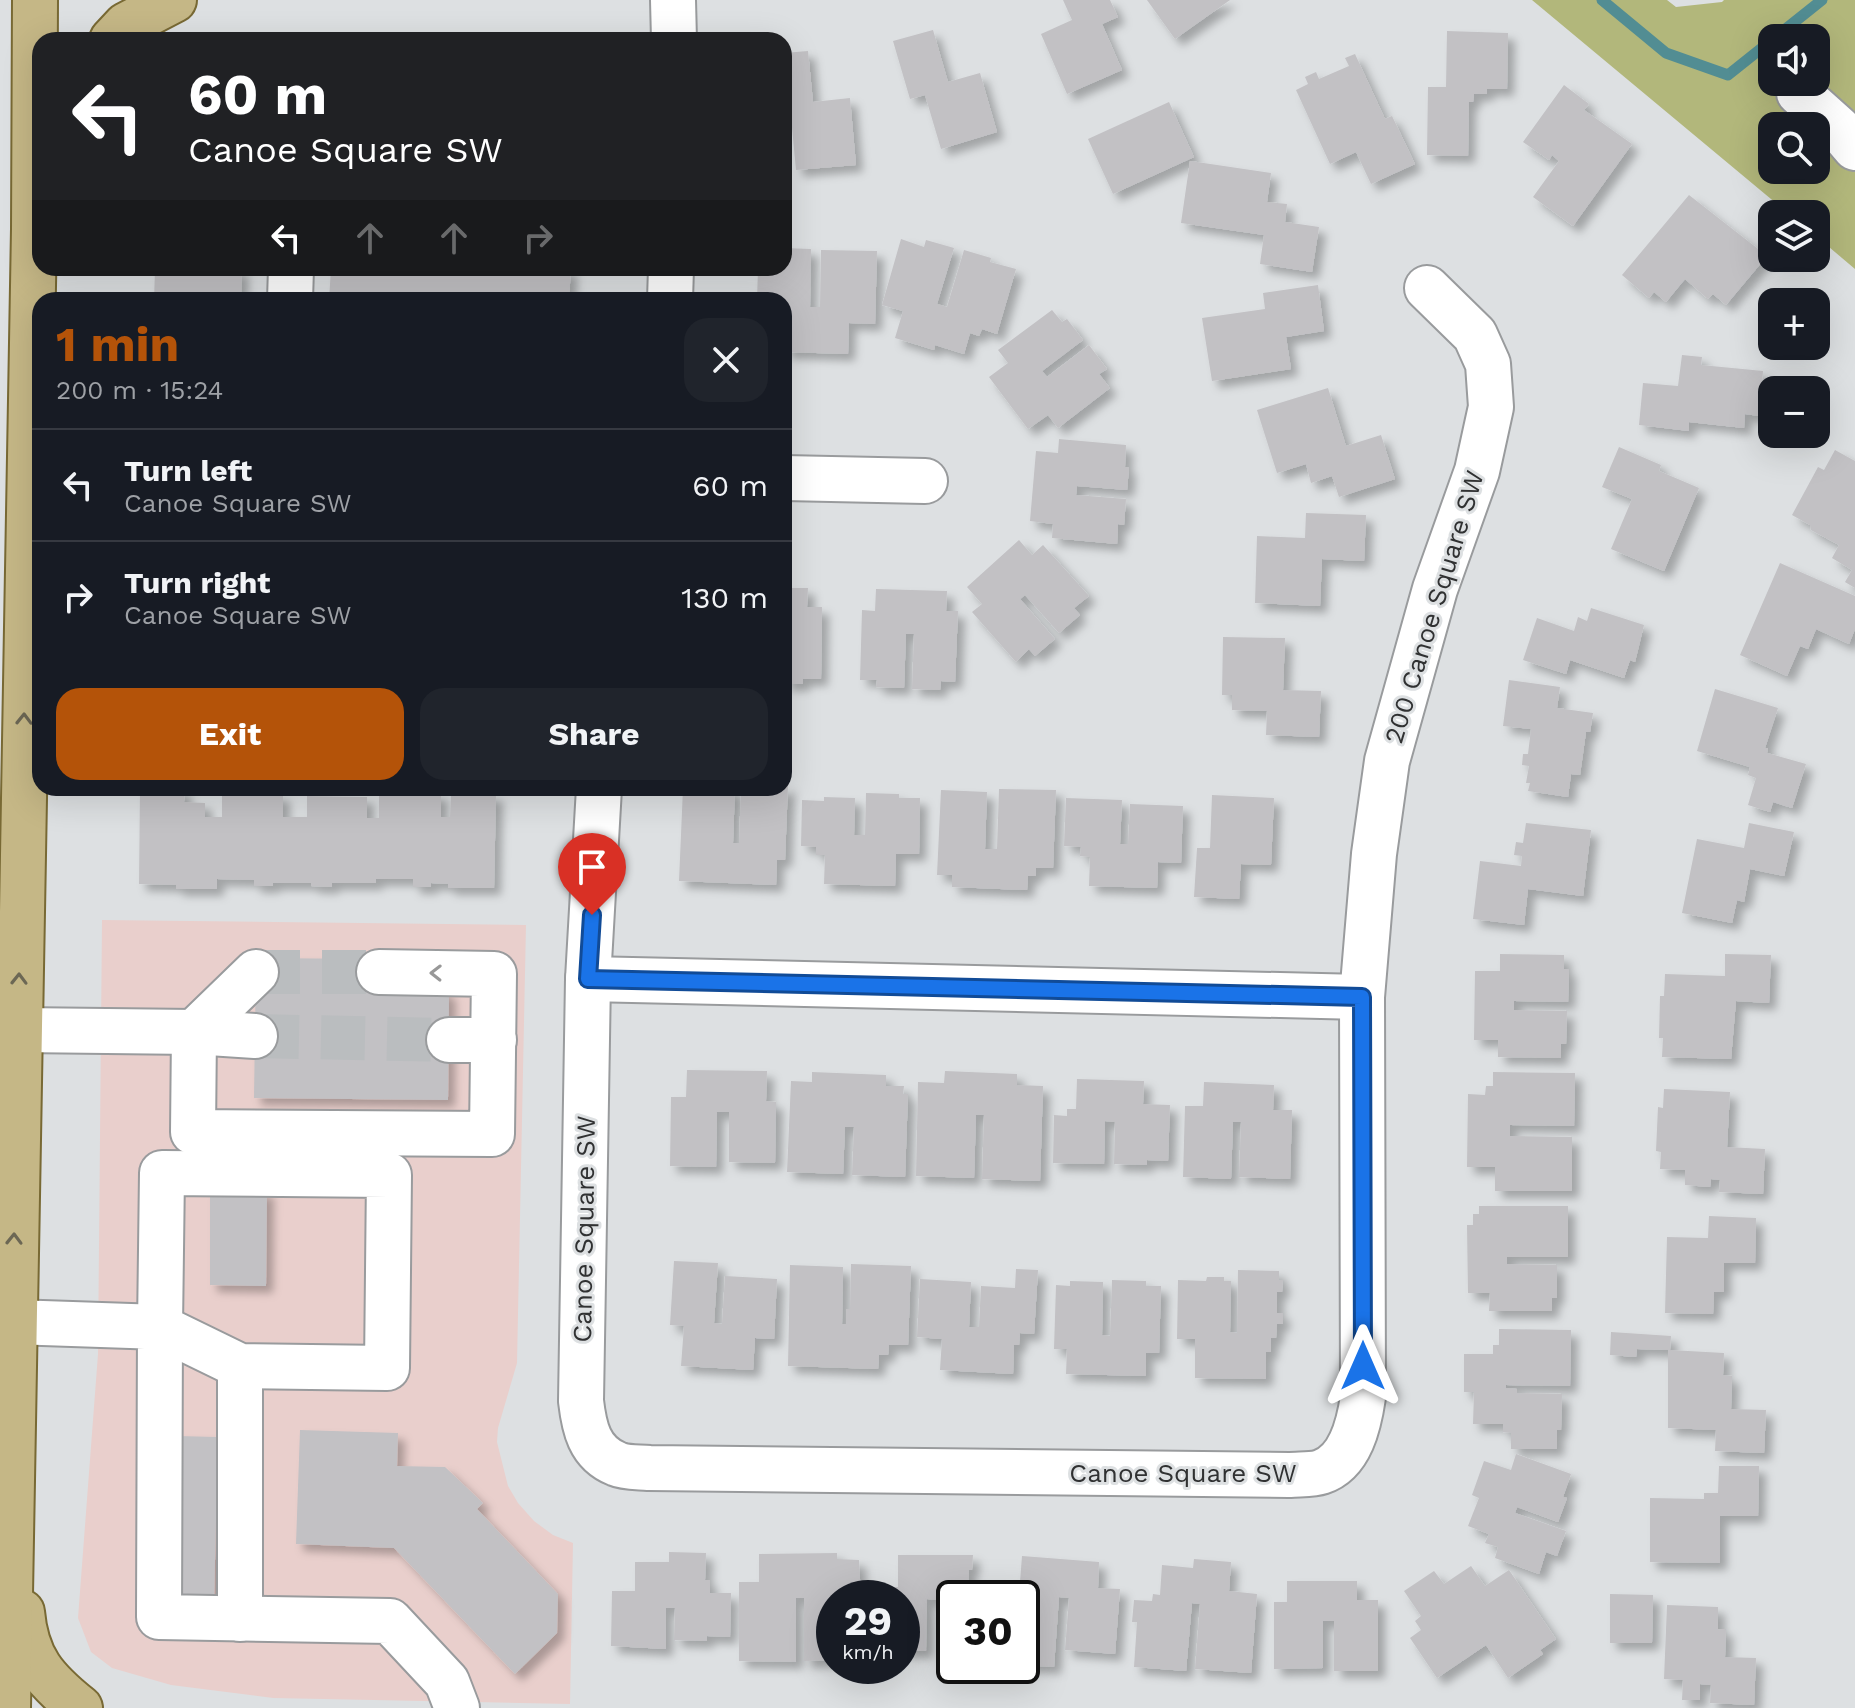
<!DOCTYPE html>
<meta charset="utf-8">
<style>
:root{--surface:#171b24;--page:#20242c;--text:#f1f3f6;--muted:#9ea1a6;--line:#363941;--accent:#b45309}
body{margin:0;font-family:"Work Sans",sans-serif;background:var(--page);color:var(--text);height:100vh;display:flex;flex-direction:column;font-size:30px;white-space:nowrap}
*{box-sizing:border-box;margin:0}
p{font-size:26px;color:var(--muted)}
.icon{flex:none;width:44px;height:44px;fill:none;stroke:currentColor;stroke-width:2;stroke-linecap:round;stroke-linejoin:round}
.map{position:relative;flex:1;overflow:hidden}
.details{position:absolute;left:32px;top:292px;width:760px;height:504px;display:flex;flex-direction:column;background:var(--surface);border-radius:24px;box-shadow:0 8px 32px #0002}
.details>*{flex:none}
.guide{position:absolute;left:32px;top:32px;width:760px;height:244px;border-radius:24px;box-shadow:0 8px 32px #0002;background:#202124;color:#fff;overflow:hidden}
.fabs{position:absolute;left:1758px;top:24px;display:grid;gap:16px}
.fabs a{display:grid;place-items:center;width:72px;height:72px;border-radius:16px;background:var(--surface);box-shadow:0 8px 32px #0002;font-size:40px}
.speed{position:absolute;left:816px;top:1580px;display:flex;gap:16px;font-size:40px;font-weight:700;text-align:center}
.speed>*{display:grid;place-content:center;width:104px;height:104px;border-radius:50%;background:var(--surface);box-shadow:0 8px 32px #0002;line-height:1}
.speed small{font-size:20px;font-weight:400}
.speed .limit{border:4px solid #111;border-radius:12px;background:#fff;color:#111}
.pin{position:absolute;display:grid;place-items:center;width:68px;height:68px;color:#fff;margin:-82px -34px;border-radius:50% 50% 50% 0;rotate:-45deg;box-shadow:0 0 8px #0007}
.pin .icon{rotate:45deg}
.me{position:absolute;width:88px;margin:-44px;rotate:0deg;stroke-linejoin:round;filter:drop-shadow(0 0 6px #0008)}
.turn{display:flex;align-items:center;gap:28px;height:168px;padding:0 24px;font-size:36px}
.turn .icon{width:104px;height:104px;stroke-width:2.5}
.turn b{display:block;font-size:56px;line-height:68px}
.lanes{display:flex;align-items:center;height:76px;padding:0 24px;background:#0003;justify-content:center;gap:40px;direction:ltr}
.lanes .off{opacity:.35}
.round{display:grid;place-items:center;flex:none;width:84px;height:84px;border-radius:24px;background:var(--page)}
.headline{display:flex;align-items:center;justify-content:space-between;height:136px;padding:0 24px}
h1{font-size:48px;font-weight:700;line-height:60px;color:var(--accent)}
.primary-button{display:flex;gap:16px;margin-top:auto;padding:16px 24px}
.primary-button a{flex:1;height:92px;border-radius:24px;background:var(--accent);color:#fff;font-size:32px;font-weight:700;line-height:92px;text-align:center}
.primary-button a+a{background:var(--page);color:var(--text)}
ul{padding:0;list-style:none}
li{display:flex;align-items:center;gap:24px;height:112px;padding:0 24px;border-top:2px solid var(--line)}
li div{flex:1}
li b{display:block;font-size:30px}
li em{font-style:normal}
.map>svg:first-child{display:block}
.commercial{fill:#e9cfcc}
.green{fill:#b2b77b;fill-rule:evenodd}
.lines{fill:none;stroke-linecap:round;stroke-linejoin:round}
.stream{stroke:#528d93;stroke-width:11}
.building{fill:#c2c1c4;filter:url(#shadow)}
.minor-tunnel{stroke:#babdbf;stroke-width:44;stroke-dasharray:44 22;stroke-linecap:butt}
.minor-casing{stroke:#999b9d;stroke-width:48}
.major-casing{stroke:#786934;stroke-width:48}
.minor{stroke:#fff;stroke-width:44}
.major{stroke:#c5b786;stroke-width:44}
.oneway{stroke:#6c6754}
.oneway2{stroke:#989898}
.route-casing{stroke:#114b97;stroke-width:20}
.route{stroke:#1a73e8;stroke-width:14}
.labels{text-anchor:middle;stroke-width:6;stroke-linejoin:round;paint-order:stroke}
.street-label{font-size:26px;fill:#303132;stroke:#dde0e2}
</style>
<div class="map">
<svg width="1855" height="1708" viewBox="0 0 1855 1708">
<defs>
<filter id="shadow"><feDropShadow dx="7" dy="7" stdDeviation="4" flood-color="#0004"/></filter>
</defs>
<rect width="100%" height="100%" fill="#dde0e2"/>
<!-- commercial -->
<polygon class="commercial" points="102,920 526,925 517,1363 498,1428 497,1442 508,1486 518,1503 534,1521 553,1535 573,1543 570,1704 273,1698 171,1685 112,1668 91,1652 78,1618 98,1354"/>
<!-- green -->
<path class="green" d="M1532,0H1667L1676,7L1722,2L1724,0H1855V269L1816,236V214H1789ZM1772,38H1816V82H1772ZM1772,126H1816V170H1772Z"/>
<g class="lines">
<!-- stream -->
<polyline class="stream" points="1602,0 1666,53 1728,75 1822,0"/>
</g>
<!-- building -->
<g class="building">
<polygon points="1063,0 1110,0 1118,17 1102,24 1122,70 1067,94 1041,34 1072,20"/>
<polygon points="1147,0 1230,0 1175,39"/>
<polygon points="933,30 948,82 980,73 997,132 941,149 925,95 910,99 893,41"/>
<polygon points="1447,31 1508,33 1507,89 1487,89 1487,94 1474,94 1473,102 1469,102 1468,156 1427,155 1428,87 1446,87"/>
<polygon points="808,51 813,102 850,98 856,165 796,170 791,117 784,118 784,53"/>
<polygon points="1355,54 1385,119 1392,116 1415,164 1371,184 1356,152 1330,164 1296,90 1308,84 1305,77 1316,72 1319,79 1349,66 1345,58"/>
<polygon points="1564,85 1589,104 1584,110 1632,144 1573,226 1533,197 1559,161 1552,155 1549,160 1523,142"/>
<polygon points="1169,102 1194,157 1113,194 1088,139"/>
<polygon points="1190,161 1271,173 1267,202 1287,204 1285,222 1319,227 1312,272 1260,264 1264,235 1181,223"/>
<polygon points="1689,195 1767,256 1726,305 1713,294 1708,299 1685,279 1666,302 1654,292 1649,298 1622,275"/>
<polygon points="901,239 924,247 926,240 954,248 937,304 947,307 964,250 991,258 990,262 1016,269 997,334 982,329 979,336 970,333 964,354 935,345 934,350 895,338 903,311 882,305"/>
<polygon points="784,248 811,249 810,307 820,307 821,250 877,251 875,324 849,323 848,354 784,352 784,300 757,300 758,268 784,268"/>
<polygon points="155,268 242,268 241,299 154,300"/>
<polygon points="331,268 410,268 410,273 427,274 427,268 474,268 474,272 490,273 490,268 571,268 569,300 329,300"/>
<polygon points="1318,285 1324,331 1286,337 1291,369 1212,381 1202,318 1265,309 1263,293"/>
<polygon points="1052,310 1062,322 1067,319 1083,340 1042,371 1047,377 1089,345 1107,369 1099,374 1110,388 1058,428 1048,415 1028,429 989,377 1008,363 998,350"/>
<polygon points="1682,355 1702,357 1701,365 1763,371 1759,416 1745,414 1744,428 1689,422 1689,431 1639,425 1643,383 1678,386"/>
<polygon points="1328,388 1346,446 1381,435 1395,479 1339,497 1332,476 1311,483 1306,464 1277,473 1257,410"/>
<polygon points="1059,439 1126,445 1125,467 1129,468 1127,490 1077,486 1076,495 1126,499 1124,525 1118,524 1117,544 1052,538 1053,524 1030,521 1036,451 1058,453"/>
<polygon points="1619,447 1661,465 1659,471 1699,488 1664,571 1611,549 1632,499 1602,487"/>
<polygon points="1835,450 1855,461 1855,588 1845,582 1852,570 1832,558 1839,545 1811,530 1810,525 1792,515 1818,467 1824,470"/>
<polygon points="1306,513 1366,515 1364,561 1322,559 1320,606 1255,603 1257,536 1305,538"/>
<polygon points="1019,540 1032,555 1043,545 1089,596 1074,608 1080,615 1059,633 1025,595 1020,599 1055,639 1035,656 1029,649 1016,662 972,612 982,604 967,587"/>
<polygon points="1780,563 1855,596 1855,629 1849,644 1816,629 1808,649 1800,646 1787,676 1740,655"/>
<polygon points="784,588 808,588 807,607 822,607 821,679 803,679 803,684 784,684"/>
<polygon points="876,589 947,591 946,611 958,611 955,682 941,681 940,690 912,689 914,634 906,634 904,688 876,687 877,680 860,680 862,610 875,611"/>
<polygon points="1591,608 1644,625 1635,662 1630,660 1624,678 1570,660 1566,674 1523,660 1537,618 1574,631 1578,617 1587,621"/>
<polygon points="1223,637 1285,638 1283,690 1321,691 1319,737 1266,735 1267,711 1232,710 1232,695 1222,695"/>
<polygon points="1509,680 1560,687 1557,708 1593,713 1590,732 1586,732 1580,775 1571,774 1568,797 1528,791 1530,783 1526,783 1529,766 1522,765 1523,754 1528,754 1531,729 1503,726"/>
<polygon points="1715,689 1778,708 1765,748 1768,748 1767,753 1806,764 1792,808 1773,802 1770,812 1748,805 1756,778 1748,775 1750,767 1697,751"/>
<polygon points="784,785 788,785 785,860 777,860 776,885 679,881 683,788 735,788 733,843 739,843 741,788 784,788"/>
<polygon points="140,788 185,789 184,802 205,803 205,817 222,817 222,793 283,794 283,817 307,817 307,796 367,797 367,818 379,818 379,792 441,793 441,817 450,817 451,793 496,794 494,888 448,888 448,884 431,883 431,887 413,887 413,879 376,879 376,883 332,883 332,887 311,886 311,883 273,883 273,886 254,886 254,880 217,879 217,889 176,889 176,885 139,884"/>
<polygon points="999,789 1056,790 1053,868 1036,868 1036,876 1028,876 1027,890 952,887 952,875 937,875 941,790 987,792 985,849 997,849"/>
<polygon points="866,793 899,794 899,798 920,798 919,854 896,854 895,886 824,884 825,855 816,855 816,847 801,846 802,800 824,801 824,797 855,798 854,835 865,835"/>
<polygon points="1212,795 1274,798 1271,865 1241,864 1239,899 1194,897 1197,848 1210,848"/>
<polygon points="1066,798 1122,800 1120,844 1128,844 1130,804 1183,806 1181,863 1158,862 1157,888 1089,886 1090,857 1080,856 1081,847 1064,846"/>
<polygon points="1526,823 1591,830 1583,896 1528,889 1524,925 1473,919 1480,861 1521,866 1522,856 1514,855 1516,842 1523,843"/>
<polygon points="1749,823 1794,832 1784,876 1750,869 1744,902 1737,900 1732,923 1682,913 1697,839 1744,848"/>
<polygon points="1500,954 1564,955 1564,969 1569,969 1568,1002 1514,1001 1514,1010 1567,1011 1566,1044 1561,1044 1561,1058 1498,1057 1498,1040 1474,1040 1475,971 1500,971"/>
<polygon points="1725,954 1771,955 1769,1003 1736,1001 1731,1059 1662,1057 1663,1038 1659,1038 1660,996 1664,996 1665,974 1725,976"/>
<polygon points="256,958 379,959 449,993 448,1100 254,1098"/>
<polygon points="687,1070 767,1071 766,1101 776,1102 775,1163 729,1162 729,1112 717,1112 716,1167 670,1166 671,1097 686,1097"/>
<polygon points="945,1071 1017,1074 1017,1085 1043,1086 1040,1181 982,1179 984,1115 976,1115 974,1178 916,1176 918,1082 944,1083"/>
<polygon points="812,1072 886,1075 886,1086 904,1086 903,1094 908,1094 905,1177 852,1175 854,1127 845,1127 843,1174 787,1172 791,1081 812,1082"/>
<polygon points="1493,1072 1575,1073 1574,1126 1510,1125 1510,1136 1572,1137 1572,1191 1495,1191 1495,1167 1467,1167 1468,1094 1485,1095 1486,1086 1493,1086"/>
<polygon points="1077,1079 1144,1081 1143,1104 1170,1105 1168,1161 1147,1160 1147,1165 1114,1164 1115,1122 1105,1121 1104,1164 1053,1163 1054,1115 1067,1116 1067,1109 1076,1109"/>
<polygon points="1204,1082 1274,1085 1273,1110 1292,1110 1290,1179 1239,1177 1241,1122 1233,1122 1231,1179 1183,1177 1185,1106 1203,1106"/>
<polygon points="1664,1089 1730,1092 1727,1147 1765,1149 1763,1194 1719,1192 1720,1180 1711,1179 1710,1187 1685,1185 1685,1170 1660,1169 1661,1152 1656,1151 1658,1107 1663,1108"/>
<polygon points="210,1190 267,1190 266,1286 210,1285"/>
<polygon points="1479,1206 1568,1206 1568,1257 1507,1257 1507,1264 1557,1265 1557,1298 1552,1298 1552,1311 1489,1311 1490,1293 1468,1293 1467,1225 1473,1225 1473,1214 1479,1214"/>
<polygon points="1709,1216 1756,1218 1755,1263 1724,1263 1724,1292 1714,1292 1713,1314 1665,1313 1667,1237 1708,1238"/>
<polygon points="674,1261 718,1263 714,1323 722,1324 725,1276 777,1279 774,1339 755,1338 753,1370 681,1366 684,1326 670,1325"/>
<polygon points="851,1264 911,1266 908,1345 889,1345 888,1355 879,1355 878,1369 788,1366 790,1265 843,1267 842,1324 846,1324 846,1309 850,1309"/>
<polygon points="1016,1269 1038,1270 1034,1334 1020,1333 1019,1345 1014,1345 1013,1374 940,1370 942,1339 917,1337 920,1279 971,1282 969,1327 979,1327 981,1286 1015,1288"/>
<polygon points="1238,1270 1279,1271 1279,1280 1283,1280 1282,1292 1277,1292 1277,1313 1283,1313 1283,1324 1277,1324 1276,1338 1271,1338 1271,1352 1266,1352 1266,1379 1195,1378 1195,1339 1177,1339 1178,1280 1206,1281 1207,1277 1224,1277 1224,1281 1231,1281 1230,1332 1237,1333"/>
<polygon points="1112,1280 1146,1281 1146,1286 1161,1286 1159,1353 1146,1353 1146,1376 1066,1374 1067,1349 1054,1349 1056,1285 1070,1286 1070,1281 1103,1282 1102,1335 1110,1336"/>
<polygon points="1499,1329 1571,1330 1570,1386 1506,1385 1506,1388 1517,1389 1517,1393 1562,1394 1561,1430 1557,1430 1557,1449 1511,1449 1511,1433 1503,1432 1503,1424 1473,1424 1474,1392 1464,1392 1464,1354 1493,1354 1493,1345 1499,1345"/>
<polygon points="1611,1332 1671,1336 1670,1350 1724,1353 1723,1375 1732,1376 1731,1409 1766,1410 1764,1453 1715,1451 1716,1430 1668,1428 1668,1350 1637,1349 1636,1357 1610,1355"/>
<polygon points="300,1430 398,1433 397,1466 445,1467 483,1503 477,1509 558,1594 557,1633 515,1674 394,1548 296,1544"/>
<polygon points="177,1436 218,1437 214,1602 174,1600"/>
<polygon points="1516,1454 1571,1474 1563,1497 1567,1498 1558,1522 1517,1507 1515,1513 1566,1531 1557,1556 1546,1552 1539,1574 1495,1558 1498,1547 1485,1543 1489,1534 1468,1526 1479,1498 1472,1495 1484,1461 1511,1470"/>
<polygon points="1719,1466 1759,1466 1758,1516 1720,1516 1720,1563 1650,1562 1650,1498 1704,1499 1704,1493 1718,1493"/>
<polygon points="669,1552 706,1553 705,1580 710,1580 710,1593 731,1593 730,1637 707,1636 707,1641 674,1640 675,1608 666,1608 666,1649 611,1646 612,1591 635,1591 635,1562 669,1562"/>
<polygon points="837,1553 837,1559 859,1560 861,1598 834,1598 834,1660 804,1661 804,1598 796,1598 796,1662 739,1661 739,1582 759,1582 759,1554"/>
<polygon points="898,1555 973,1555 972,1570 969,1570 968,1598 954,1598 954,1659 936,1659 937,1600 927,1599 926,1651 902,1651 902,1598 879,1598 879,1587 898,1587"/>
<polygon points="1022,1556 1099,1562 1098,1588 1120,1589 1115,1654 1065,1650 1069,1598 1059,1597 1054,1667 1022,1665 1022,1598 1006,1598 1007,1581 1020,1582"/>
<polygon points="1194,1559 1231,1562 1229,1591 1257,1594 1251,1673 1195,1669 1200,1604 1192,1603 1186,1671 1134,1667 1137,1622 1132,1622 1134,1600 1152,1601 1153,1594 1160,1595 1162,1565 1193,1568"/>
<polygon points="1471,1566 1485,1586 1509,1570 1556,1639 1540,1650 1543,1654 1508,1678 1486,1645 1437,1678 1410,1638 1421,1630 1415,1621 1421,1616 1404,1591 1434,1571 1444,1584"/>
<polygon points="1287,1581 1357,1581 1357,1600 1378,1600 1378,1671 1334,1671 1334,1621 1323,1621 1323,1668 1274,1669 1274,1602 1287,1602"/>
<polygon points="1610,1594 1653,1595 1652,1643 1610,1643"/>
<polygon points="1667,1605 1718,1607 1718,1629 1726,1629 1725,1657 1756,1658 1754,1705 1710,1703 1711,1685 1700,1684 1700,1700 1682,1700 1683,1680 1664,1679"/>
</g>
<g class="lines">
<!-- minor-tunnel -->
<g class="minor-tunnel">
<polyline points="256,972 379,972"/>
<polyline points="255,1036 449,1040"/>
</g>
<defs>
<g id="minor">
<polyline points="673,0 674,40"/>
<polyline points="1799,93 1838,128 1855,148"/>
<polyline points="290,300 291,268"/>
<polyline points="670,300 671,268"/>
<polyline points="784,478 925,481"/>
<path d="M599,788L588,979L581,1401C584,1427 589,1453 617,1464C626,1468 639,1467 649,1468L1289,1475C1299,1474 1312,1475 1321,1472C1351,1462 1359,1424 1363,1397L1362,997L1374,854L1387,761L1435,589L1477,471L1491,407L1488,364L1475,335L1427,288"/>
<polyline points="256,972 194,1032 193,1132 492,1134 494,974 379,972"/>
<polyline points="588,979 1362,997"/>
<polyline points="19,1030 194,1032 255,1036"/>
<polyline points="449,1040 494,1040"/>
<polygon points="162,1173 389,1175 387,1368 240,1366 160,1327"/>
<polyline points="13,1322 160,1327 159,1617 390,1621 447,1682 457,1708"/>
<polyline points="240,1619 240,1366"/>
</g>
<g id="major">
<polyline points="112,40 126,25 174,0"/>
<path d="M22,1612C26,1659 45,1680 80,1708"/>
<polyline points="8,1708 34,229 35,0"/>
</g>
</defs>
<!-- minor casing -->
<use href="#minor" class="minor-casing"/>
<!-- major casing -->
<use href="#major" class="major-casing"/>
<!-- minor -->
<use href="#minor" class="minor"/>
<!-- major -->
<use href="#major" class="major"/>
</g>
<!-- one-way arrows -->
<defs><path id="oneway-chevron" d="M-2-3.5L2.5 0L-2 3.5" fill="none" stroke-width="1.6" stroke-linecap="round" stroke-linejoin="round" transform="scale(2)"/></defs>
<g class="oneway">
<use href="#oneway-chevron" transform="translate(24 719) rotate(-89)"/>
<use href="#oneway-chevron" transform="translate(19 979) rotate(-89)"/>
<use href="#oneway-chevron" transform="translate(14 1239) rotate(-89)"/>
</g>
<use class="oneway2" href="#oneway-chevron" transform="translate(436 973) rotate(-179)"/>
<g class="lines">
<defs>
<polyline id="route" points="592,915 588,979 1362,997 1363,1366"/>
</defs>
<!-- route casing -->
<use href="#route" class="route-casing"/>
<!-- route -->
<use href="#route" class="route"/>
</g>
<g class="labels">
<!-- street labels -->
<g class="street-label">
<text transform="translate(1434 607) rotate(-73)" y="9">200 Canoe Square SW</text>
<text transform="translate(584 1229) rotate(-89)" y="9">Canoe Square SW</text>
<text x="1183" y="1482">Canoe Square SW</text>
</g>
</g>
</svg>
<div class="fabs">
<a><svg class="icon" aria-label="sound" viewBox="0 0 24 24"><path d="M4 9h4l5-4v14l-5-4H4zM17 9q2 3 0 6"/></svg></a>
<a><svg class="icon" aria-label="search" viewBox="0 0 24 24"><circle cx="10" cy="10" r="6"/><path d="M15 15l6 6"/></svg></a>
<a><svg class="icon" aria-label="layers" viewBox="0 0 24 24"><path d="M12 4l9 5-9 5-9-5zM3 14l9 5 9-5"/></svg></a>
<a>+</a>
<a>−</a>
</div>
<div class="speed"><div>29<small>km/h</small></div><div class="limit">30</div></div>
<div class="pin" style="left:592px;top:915px;background:#d93025"><svg class="icon" aria-label="arrive" viewBox="0 0 24 24"><path d="M6 21V4h12l-3 4 3 4H6"/></svg></div>
<svg class="me" style="left:1363px;top:1366px" viewBox="-20 -20 40 40"><path d="M0-17L14 15 0 8-14 15z" fill="#1a73e8" stroke="#fff" stroke-width="4"/></svg>
<div class="guide">
<div class="turn"><svg class="icon" aria-label="left" viewBox="0 0 24 24"><path d="M17 20v-9H6M10 6l-5 5 5 5"/></svg><div><b>60 m</b>Canoe Square SW</div></div>
<div class="lanes"><svg class="icon" aria-label="left" viewBox="0 0 24 24"><path d="M17 20v-9H6M10 6l-5 5 5 5"/></svg><svg class="icon off" aria-label="ahead" viewBox="0 0 24 24"><path d="M12 20V5M6 11l6-6 6 6"/></svg><svg class="icon off" aria-label="ahead" viewBox="0 0 24 24"><path d="M12 20V5M6 11l6-6 6 6"/></svg><svg class="icon off" aria-label="right" viewBox="0 0 24 24"><path d="M7 20v-9h11M14 6l5 5-5 5"/></svg></div>
</div>
<section class="details">
<div class="headline"><div><h1>1 min</h1><p>200 m · 15:24</p></div><a class="round"><svg class="icon" aria-label="close" viewBox="0 0 24 24"><path d="M6 6l12 12M18 6L6 18"/></svg></a></div>
<ul>
<li><svg class="icon" aria-label="left" viewBox="0 0 24 24"><path d="M17 20v-9H6M10 6l-5 5 5 5"/></svg><div><b>Turn left</b><p>Canoe Square SW</p></div><em>60 m</em></li>
<li><svg class="icon" aria-label="right" viewBox="0 0 24 24"><path d="M7 20v-9h11M14 6l5 5-5 5"/></svg><div><b>Turn right</b><p>Canoe Square SW</p></div><em>130 m</em></li>
</ul>
<div class="primary-button"><a>Exit</a><a>Share</a></div>
</section>
</div>
